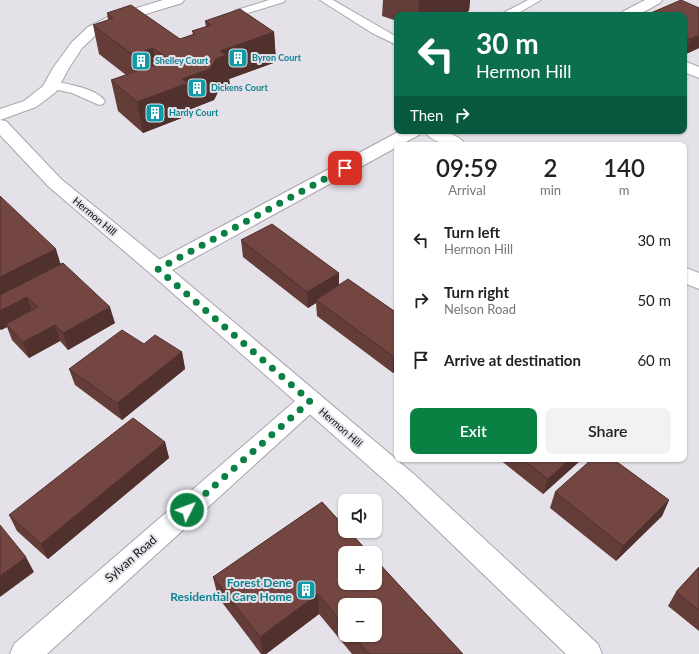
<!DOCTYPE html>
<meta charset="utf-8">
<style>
:root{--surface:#fff;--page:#f2f2f2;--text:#222;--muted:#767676;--accent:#0b8043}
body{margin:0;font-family:Lato,sans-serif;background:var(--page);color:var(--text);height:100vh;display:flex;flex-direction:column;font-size:15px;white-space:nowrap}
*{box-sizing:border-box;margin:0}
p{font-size:13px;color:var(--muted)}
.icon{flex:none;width:22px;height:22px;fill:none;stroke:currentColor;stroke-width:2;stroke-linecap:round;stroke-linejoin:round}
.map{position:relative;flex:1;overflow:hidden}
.details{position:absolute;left:394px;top:142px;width:293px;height:320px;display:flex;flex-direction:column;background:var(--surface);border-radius:8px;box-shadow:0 1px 3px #0004}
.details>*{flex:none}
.top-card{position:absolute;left:394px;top:12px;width:293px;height:122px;border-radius:8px;box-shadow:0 1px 3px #0004;background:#0b6e4f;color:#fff;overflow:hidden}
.buttons{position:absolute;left:338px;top:494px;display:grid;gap:8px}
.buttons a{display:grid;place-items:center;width:44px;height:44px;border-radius:8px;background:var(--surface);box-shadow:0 1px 3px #0004;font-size:20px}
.pin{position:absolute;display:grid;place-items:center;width:34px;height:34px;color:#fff;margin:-17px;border-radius:8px;box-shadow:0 2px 6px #0006}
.me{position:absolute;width:44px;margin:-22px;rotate:48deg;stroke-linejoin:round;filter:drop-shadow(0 0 3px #0008)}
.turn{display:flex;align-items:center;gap:14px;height:84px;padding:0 16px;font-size:18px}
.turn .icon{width:52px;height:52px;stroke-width:2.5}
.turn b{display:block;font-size:28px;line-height:34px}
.then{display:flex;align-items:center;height:38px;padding:0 16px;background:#0003;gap:8px;font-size:15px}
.eta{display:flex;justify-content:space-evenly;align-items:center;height:68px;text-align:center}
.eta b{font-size:24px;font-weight:600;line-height:28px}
.action{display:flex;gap:8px;margin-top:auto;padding:8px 16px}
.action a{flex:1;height:46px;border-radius:8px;background:var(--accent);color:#fff;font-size:16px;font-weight:600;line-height:46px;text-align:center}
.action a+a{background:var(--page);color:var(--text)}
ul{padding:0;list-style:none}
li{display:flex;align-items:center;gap:12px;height:60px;padding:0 16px}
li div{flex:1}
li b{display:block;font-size:15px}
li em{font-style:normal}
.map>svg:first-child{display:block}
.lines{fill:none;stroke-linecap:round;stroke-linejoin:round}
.service-casing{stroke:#a8a4ab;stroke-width:2}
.minor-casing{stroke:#a8a4ab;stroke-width:2}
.primary-casing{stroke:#a8a4ab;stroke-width:2}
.service{fill:#fff;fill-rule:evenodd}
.minor{fill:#fff;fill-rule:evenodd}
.primary{fill:#fff;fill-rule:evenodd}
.wall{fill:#643c38;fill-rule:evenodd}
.shaded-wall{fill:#51312e}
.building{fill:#744641;stroke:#51312e}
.route{stroke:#0b8043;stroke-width:7;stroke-dasharray:0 12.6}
.labels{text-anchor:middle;stroke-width:4;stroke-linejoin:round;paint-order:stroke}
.far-culture-label{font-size:9px;font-weight:bold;fill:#0d838f;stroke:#e5e1e9;text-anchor:start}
.street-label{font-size:10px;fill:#0e0d0f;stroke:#e5e1e9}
.near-street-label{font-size:12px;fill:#0e0d0f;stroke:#e5e1e9}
.near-culture-label{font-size:12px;font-weight:bold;fill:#0d838f;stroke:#e5e1e9;text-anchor:end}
</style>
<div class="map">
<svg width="699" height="654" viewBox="0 0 699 654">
<rect width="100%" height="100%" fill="#e5e1e9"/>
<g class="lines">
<defs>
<g id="service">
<polygon points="269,0 285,0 284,2 238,16 233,13 234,11"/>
<polygon points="320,0 333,0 397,37 397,45 372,33"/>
<polygon points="528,0 541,0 515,15 502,15 503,13"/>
<path d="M52,81C67,84 96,88 105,101L103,104L99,105L72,93L48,88L46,85L48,82Z"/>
</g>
<g id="minor">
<polygon points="163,0 184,0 182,3 120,22 98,33 82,48 69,68 56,92 36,107 0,120 0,109 24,101 43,86 53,68 72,42 88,27 110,16"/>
<polygon points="645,0 662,0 660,3 638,15 620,15 622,12"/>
<polygon points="684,61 699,67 699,78 684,72"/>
<polygon points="400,131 422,131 419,135 400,145 397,145 397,147 165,274 158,276 151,274 148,269 151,264"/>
<path d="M424,131C439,131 456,131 466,145C451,145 434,145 424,131Z"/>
<polygon points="684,267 699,273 699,289 684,283"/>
<polygon points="310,392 318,395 322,401 318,407 47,654 10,654 14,644 302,395"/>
</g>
<polygon id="primary" points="0,120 6,121 61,179 165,264 416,476 598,644 602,654 566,654 398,492 151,274 49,187 0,135"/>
</defs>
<!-- service casing -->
<use href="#service" class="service-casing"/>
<!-- minor casing -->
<use href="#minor" class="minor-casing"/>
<!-- primary casing -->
<use href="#primary" class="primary-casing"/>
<!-- service -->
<use href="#service" class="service"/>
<!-- minor -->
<use href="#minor" class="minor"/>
<!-- primary -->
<use href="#primary" class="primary"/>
</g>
<!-- wall -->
<g class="wall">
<polygon points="383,0 470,0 469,11 458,15 397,15 397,21 382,16"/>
<polygon points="680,0 699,48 686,54 684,53 684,15"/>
<polygon points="107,13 180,39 193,34 192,31 206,27 205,21 274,32 276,62 229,79 230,86 219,90 214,100 191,109 192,114 143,133 118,111 111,80 126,75 99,54 93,25 108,20"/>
<polygon points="0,196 61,264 115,323 68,350 60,341 29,358 12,340 7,327 1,330 0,329"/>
<polygon points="241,240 339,273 339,285 397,313 397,370 393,373 317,316 316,303 308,308 243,257"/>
<polygon points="144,344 182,352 185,369 122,420 75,385 69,369"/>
<polygon points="165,442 169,458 48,559 17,531 9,515"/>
<polygon points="499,459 581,459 581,460 543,494"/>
<polygon points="555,492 669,500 662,516 616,561 550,508"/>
<path d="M322,502L463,654H352L319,614L266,654H261L218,597L213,577ZM345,605L375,635H345Z"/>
<polygon points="699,567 699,631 668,606 676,592"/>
</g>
<!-- shaded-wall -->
<g class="shaded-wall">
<polygon points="419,0 470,0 469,11 458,15 418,15"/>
<polygon points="274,32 276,62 229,79 230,86 219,90 214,100 191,109 192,114 143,133 137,102 182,79 220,51"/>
<polygon points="699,35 699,48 686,54 690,39"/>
<polygon points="153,48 158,78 139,85 133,55"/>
<polygon points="56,249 63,272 0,303 0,277"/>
<polygon points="339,273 339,289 316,300 316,303 308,308 307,292"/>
<polygon points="27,297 33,313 6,324 7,327 1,330 0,328 0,311"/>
<polygon points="110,307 115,323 68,350 63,333"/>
<polygon points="55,325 60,341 29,358 23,342"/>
<polygon points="182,352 185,369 122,420 117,403"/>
<polygon points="397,355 397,370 393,373 394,357"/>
<polygon points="165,442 169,458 48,559 41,544"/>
<polygon points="570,459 581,459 581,460 543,494 548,479"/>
<polygon points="669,500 662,516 616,561 623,546"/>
<polygon points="26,557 34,572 0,597 0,576"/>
<polygon points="318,594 319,614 266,654 262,654 260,637"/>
</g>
<!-- building -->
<g class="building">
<polygon points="681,0 699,8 699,35 690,39 684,37 684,15 646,15"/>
<polygon points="131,5 180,39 195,34 192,31 211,25 205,21 240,9 274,32 220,51 226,55 216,59 210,69 182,79 188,83 137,102 111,80 169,60 153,48 133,55 93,25 113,18 107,13"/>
<polygon points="0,196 56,249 0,277"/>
<polygon points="272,224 339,273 307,292 241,240"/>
<polygon points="63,263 110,307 63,333 55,325 23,342 6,324 38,307 27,297 0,311 0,295"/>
<polygon points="348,279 397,313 397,355 394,357 316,300"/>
<polygon points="122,330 144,344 155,335 182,352 117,403 69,369"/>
<polygon points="133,418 165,442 41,544 9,515"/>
<polygon points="522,459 570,459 548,479"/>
<polygon points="592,459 613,459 669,500 623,546 555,492"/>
<polygon points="322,502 345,527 345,531 349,531 369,553 345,553 345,583 375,583 375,559 463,654 369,654 352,635 375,635 375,605 345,605 345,626 318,594 260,637 213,577"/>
<polygon points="0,525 26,557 0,576"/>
<polygon points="699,567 699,610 676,592"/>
</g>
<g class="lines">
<!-- route -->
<polyline class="route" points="187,510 310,401 158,269 345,168"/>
</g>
<!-- icons -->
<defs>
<symbol id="building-square" viewBox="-11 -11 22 22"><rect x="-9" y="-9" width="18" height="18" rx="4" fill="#0f9aa8" stroke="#e5e1e9"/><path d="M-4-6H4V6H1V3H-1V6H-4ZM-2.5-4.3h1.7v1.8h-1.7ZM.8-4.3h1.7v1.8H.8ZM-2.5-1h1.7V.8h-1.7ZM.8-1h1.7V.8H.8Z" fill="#fff"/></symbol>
</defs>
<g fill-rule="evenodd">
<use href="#building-square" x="227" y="47" width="22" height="22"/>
<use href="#building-square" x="130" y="50" width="22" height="22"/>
<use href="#building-square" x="186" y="77" width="22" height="22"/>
<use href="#building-square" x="144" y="102" width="22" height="22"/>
<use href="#building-square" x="295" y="579" width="22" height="22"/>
</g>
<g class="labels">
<!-- far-culture labels -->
<g class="far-culture-label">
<text x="252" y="61">Byron Court</text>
<text x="155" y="64">Shelley Court</text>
<text x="211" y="91">Dickens Court</text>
<text x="169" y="116">Hardy Court</text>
</g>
<!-- street labels -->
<g class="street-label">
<text transform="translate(95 216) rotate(40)" y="4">Hermon Hill</text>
<text transform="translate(341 427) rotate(41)" y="4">Hermon Hill</text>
</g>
<!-- near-street labels -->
<g class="near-street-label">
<text transform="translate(131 559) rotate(-41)" y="4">Sylvan Road</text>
</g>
<!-- near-culture labels -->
<g class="near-culture-label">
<text x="292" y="587">Forest Dene<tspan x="292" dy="14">Residential Care Home</tspan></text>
</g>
</g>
</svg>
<div class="buttons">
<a><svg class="icon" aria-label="sound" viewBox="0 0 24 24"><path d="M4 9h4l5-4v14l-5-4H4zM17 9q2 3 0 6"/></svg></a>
<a>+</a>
<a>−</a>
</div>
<div class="pin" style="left:345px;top:168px;background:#d93025"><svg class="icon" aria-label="arrive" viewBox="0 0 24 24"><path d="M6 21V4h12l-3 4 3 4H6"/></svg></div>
<svg class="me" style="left:187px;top:510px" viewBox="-20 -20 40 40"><circle r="17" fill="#0b8043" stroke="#fff" stroke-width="3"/><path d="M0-11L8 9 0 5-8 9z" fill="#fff"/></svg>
<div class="top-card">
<div class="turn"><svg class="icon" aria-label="left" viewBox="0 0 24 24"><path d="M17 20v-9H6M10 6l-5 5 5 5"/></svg><div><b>30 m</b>Hermon Hill</div></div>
<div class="then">Then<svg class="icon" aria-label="right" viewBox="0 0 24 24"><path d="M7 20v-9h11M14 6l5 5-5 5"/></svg></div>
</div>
<section class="details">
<div class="eta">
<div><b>09:59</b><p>Arrival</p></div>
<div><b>2</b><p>min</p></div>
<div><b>140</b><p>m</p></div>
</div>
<ul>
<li><svg class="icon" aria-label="left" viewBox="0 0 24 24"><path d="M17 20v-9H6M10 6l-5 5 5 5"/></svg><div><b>Turn left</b><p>Hermon Hill</p></div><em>30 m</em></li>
<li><svg class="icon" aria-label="right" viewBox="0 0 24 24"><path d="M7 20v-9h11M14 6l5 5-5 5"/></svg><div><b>Turn right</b><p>Nelson Road</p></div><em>50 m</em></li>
<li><svg class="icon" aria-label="arrive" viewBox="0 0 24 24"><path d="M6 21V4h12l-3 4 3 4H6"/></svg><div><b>Arrive at destination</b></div><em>60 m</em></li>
</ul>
<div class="action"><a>Exit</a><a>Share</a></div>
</section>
</div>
